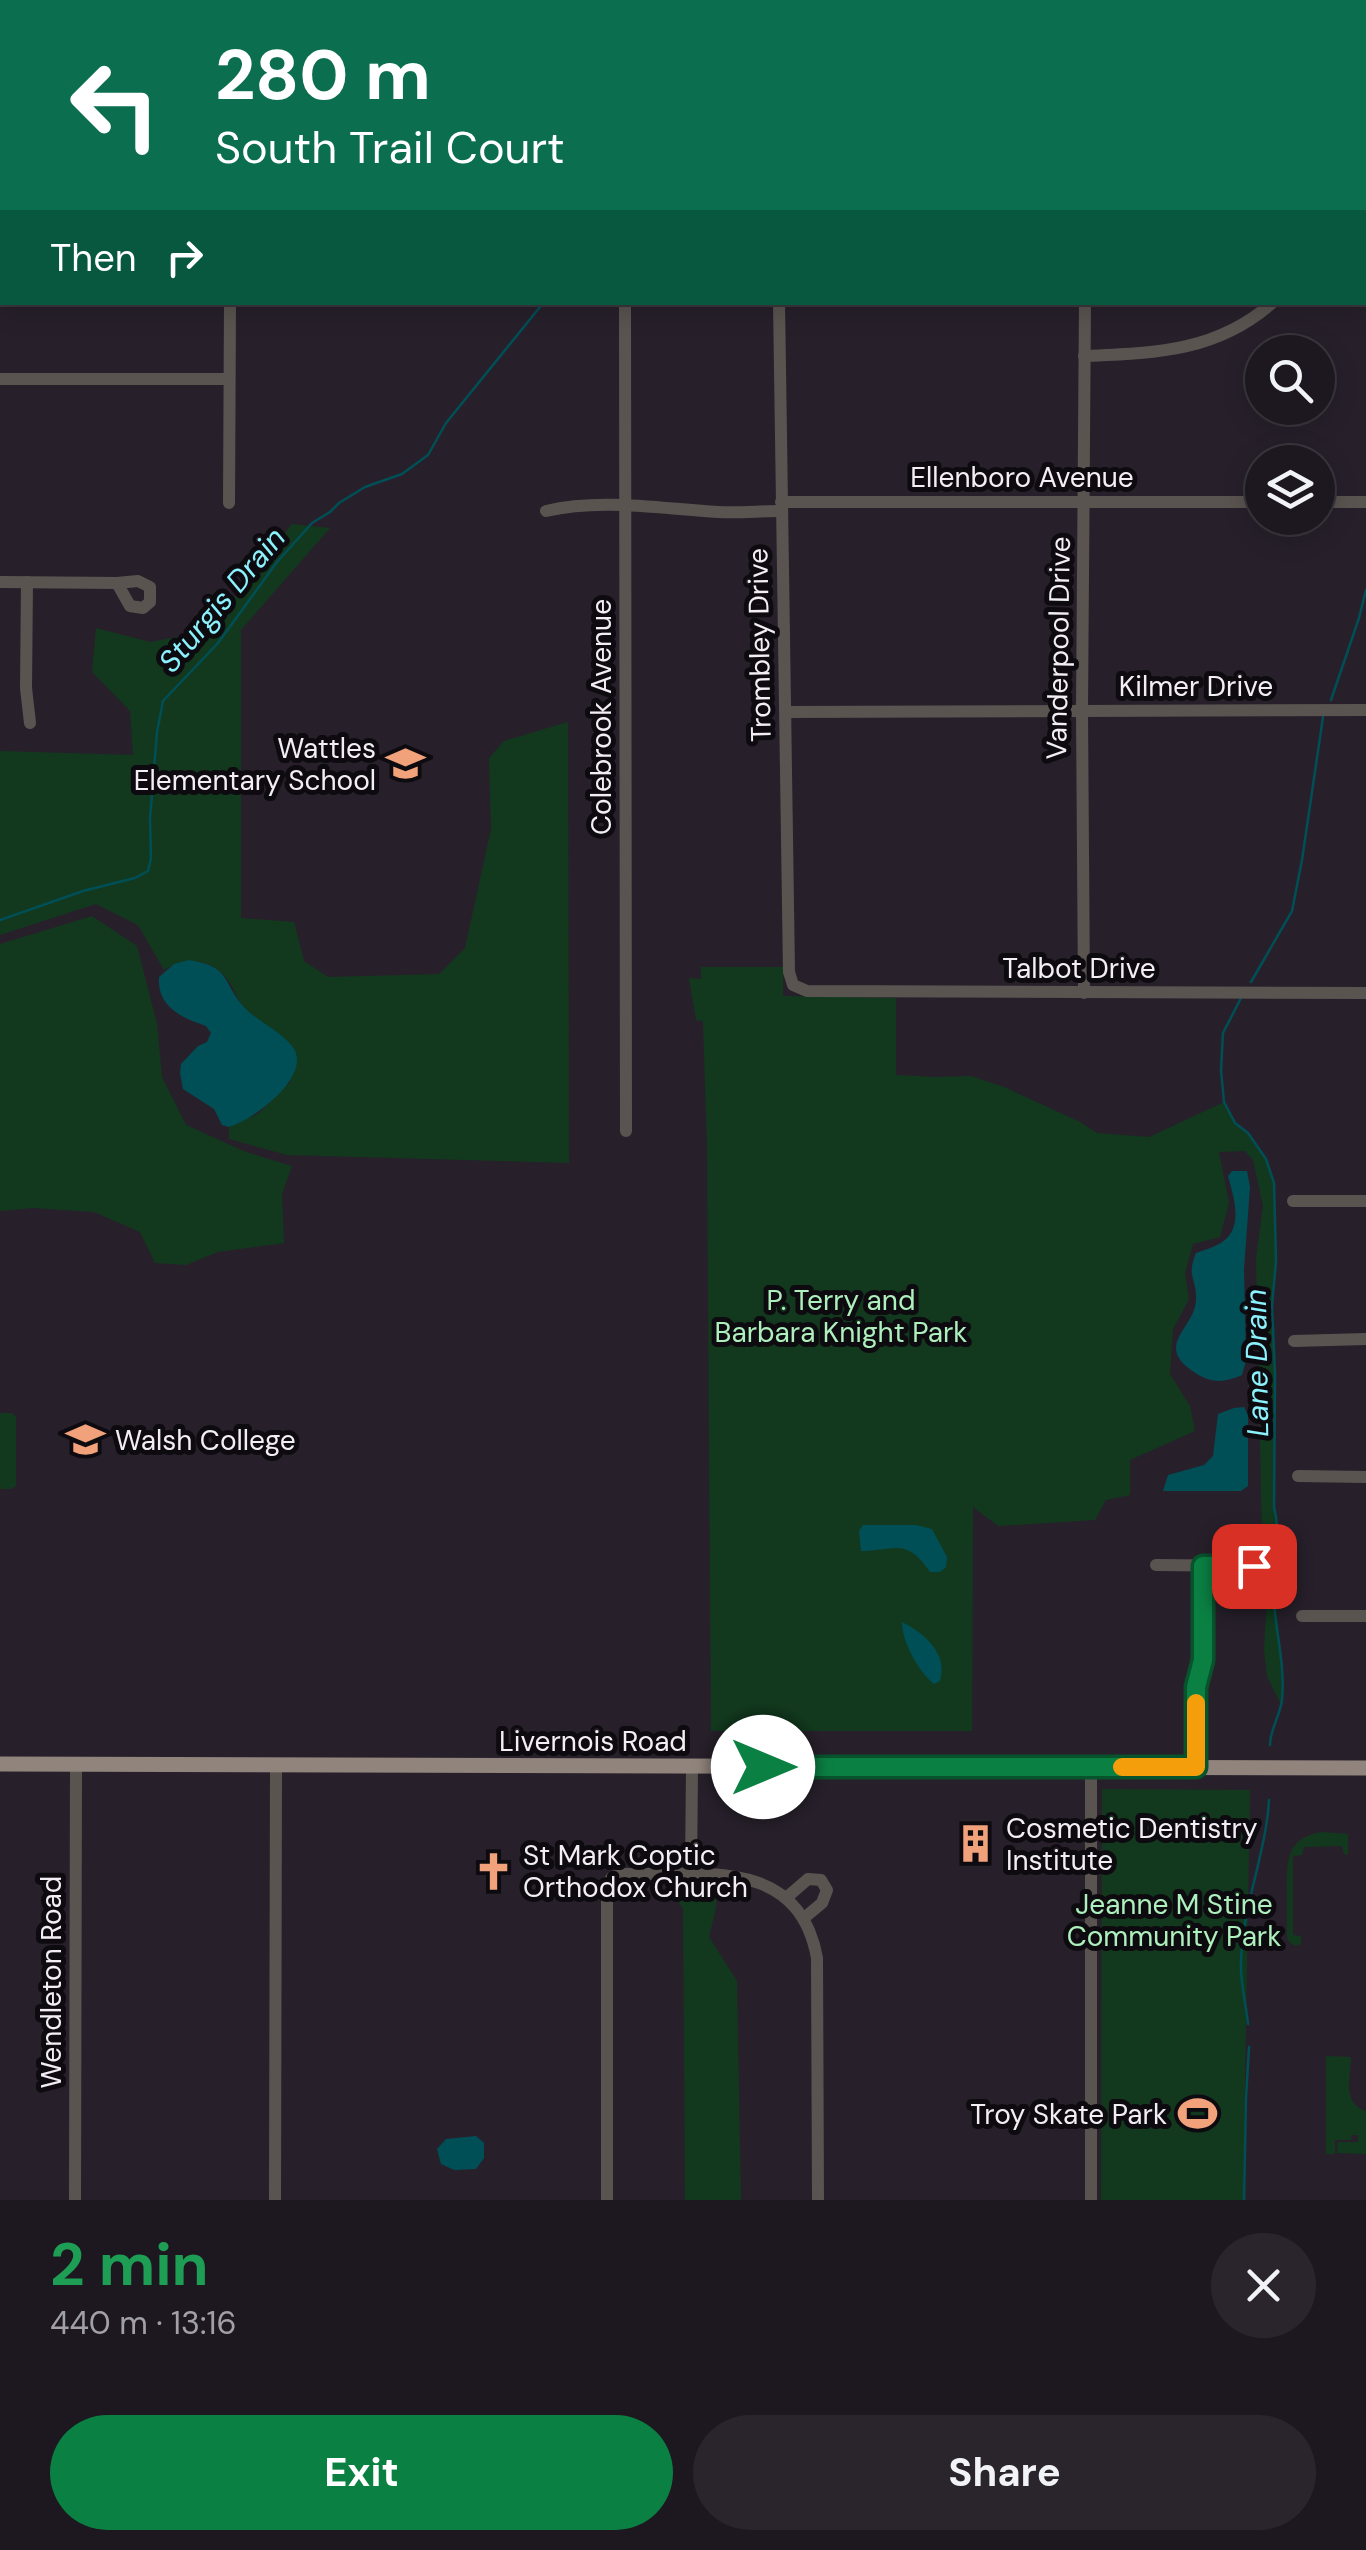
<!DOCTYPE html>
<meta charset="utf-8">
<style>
:root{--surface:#1d1820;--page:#2a252d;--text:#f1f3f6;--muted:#a0a0a5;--line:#3b373e;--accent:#0b8043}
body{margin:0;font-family:"DM Sans",sans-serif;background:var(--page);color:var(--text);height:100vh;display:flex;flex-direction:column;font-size:38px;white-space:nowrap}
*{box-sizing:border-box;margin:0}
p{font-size:32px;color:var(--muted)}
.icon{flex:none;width:55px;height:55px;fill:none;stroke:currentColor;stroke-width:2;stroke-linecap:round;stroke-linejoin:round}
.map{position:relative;height:2200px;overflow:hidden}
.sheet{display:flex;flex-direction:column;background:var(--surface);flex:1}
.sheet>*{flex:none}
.top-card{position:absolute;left:0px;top:0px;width:1368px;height:305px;box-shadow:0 5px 25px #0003,0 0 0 2px var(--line);background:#0b6e4f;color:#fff;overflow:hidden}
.tools{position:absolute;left:1245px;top:335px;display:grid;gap:20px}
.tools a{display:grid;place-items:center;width:90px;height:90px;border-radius:50%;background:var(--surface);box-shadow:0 5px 25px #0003,0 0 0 2px var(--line);font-size:50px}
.pin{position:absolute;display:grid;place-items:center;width:85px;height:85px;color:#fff;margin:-42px;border-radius:20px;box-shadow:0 5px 15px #0006}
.me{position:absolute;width:110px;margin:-55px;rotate:90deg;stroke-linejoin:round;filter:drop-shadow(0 0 8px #0008)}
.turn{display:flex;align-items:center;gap:35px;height:210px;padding:0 50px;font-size:45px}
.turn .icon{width:130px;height:130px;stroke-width:2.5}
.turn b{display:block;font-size:70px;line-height:85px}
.then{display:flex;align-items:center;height:95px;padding:0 50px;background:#0003;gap:20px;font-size:38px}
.round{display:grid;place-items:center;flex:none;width:105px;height:105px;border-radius:52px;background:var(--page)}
.overview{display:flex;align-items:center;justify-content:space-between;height:170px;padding:0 50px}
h1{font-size:60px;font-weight:700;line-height:75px;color:#1e9e55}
.cta{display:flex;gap:20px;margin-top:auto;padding:20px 50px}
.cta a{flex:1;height:115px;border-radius:60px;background:var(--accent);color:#fff;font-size:40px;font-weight:700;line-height:115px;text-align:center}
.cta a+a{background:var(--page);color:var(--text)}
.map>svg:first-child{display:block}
.green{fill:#12391e}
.water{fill:#004f56}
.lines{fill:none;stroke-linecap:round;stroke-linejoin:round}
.stream{stroke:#004f56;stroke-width:2.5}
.minor{stroke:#5a5450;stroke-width:12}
.major{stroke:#90847c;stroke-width:15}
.route-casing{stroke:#07532c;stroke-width:25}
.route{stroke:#0b8043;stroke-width:18}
.slow{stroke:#f59e0b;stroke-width:18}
.labels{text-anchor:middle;stroke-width:10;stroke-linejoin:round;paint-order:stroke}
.street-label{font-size:28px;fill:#f3eef6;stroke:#0e0b10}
.poi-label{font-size:28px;fill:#f3eef6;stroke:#0e0b10;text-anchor:start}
.park-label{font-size:28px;fill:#aef0bd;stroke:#0e0b10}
.water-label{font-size:30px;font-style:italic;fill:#8bf1fc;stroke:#0e0b10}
</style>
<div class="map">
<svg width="1366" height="2200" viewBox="0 0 1366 2200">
<rect width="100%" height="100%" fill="#27202b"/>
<!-- green -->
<g class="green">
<path d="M292,524L330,528L241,630V918L294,922L304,961L328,977L439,974L465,948L491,829L489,758L504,741L568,722L569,1163L287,1155L229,1139V1127L259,1113L290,1082L292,1046C276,1033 257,1022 243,1006C236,998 234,987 227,979C212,958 184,957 164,970L138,925L96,904L0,935V751L133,755L130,711L92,672L96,628L150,642L208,631Z"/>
<polygon points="92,916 137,946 157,1024 162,1077 186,1125 246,1152 292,1166 282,1194 284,1243 218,1252 186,1265 155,1263 140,1232 94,1212 33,1208 0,1211 0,944"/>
<polygon points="701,967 783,967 783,996 896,998 896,1075 935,1077 971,1076 1004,1087 1080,1122 1097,1133 1149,1137 1224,1102 1235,1123 1248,1133 1266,1159 1275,1191 1276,1261 1272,1306 1275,1377 1274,1507 1279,1532 1273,1579 1283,1674 1281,1705 1267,1676 1264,1649 1267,1600 1262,1537 1256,1259 1263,1206 1253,1160 1245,1151 1219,1152 1229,1203 1220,1237 1193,1244 1185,1273 1189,1299 1173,1329 1170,1374 1190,1406 1195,1431 1130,1460 1130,1495 1106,1500 1095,1520 998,1526 973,1507 972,1731 711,1731 707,1145 703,1021 696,1020 689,978 701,979"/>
<polygon points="0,1413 12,1413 16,1417 16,1486 11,1489 0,1489"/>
<polygon points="1102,1789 1250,1790 1243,2200 1101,2200"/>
<path d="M1322,1832L1348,1834V1855L1344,1854L1342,1846L1304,1847L1302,1855L1293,1856V1935L1301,1936V1944L1295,1946L1288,1941L1287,1936C1287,1922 1287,1908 1287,1895C1287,1864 1284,1838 1322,1832Z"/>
<polygon points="671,1889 716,1889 716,1908 709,1937 737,1981 741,2200 685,2200 683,1909"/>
<path d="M1326,2056L1351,2057C1351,2077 1341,2103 1366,2111V2154L1337,2153L1338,2142H1358V2135H1352L1351,2140H1335V2154H1326Z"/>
</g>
<!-- water -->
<g class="water">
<path d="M189,960C232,967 221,981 244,1007C258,1022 279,1030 292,1046C315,1075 252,1121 229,1127L222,1125L214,1109L183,1089L180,1073L181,1064L198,1046L207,1042L211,1033L206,1026C182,1018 157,1007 159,977L174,964Z"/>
<path d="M1232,1171H1247L1250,1187L1244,1269L1246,1361L1242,1375C1226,1382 1213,1384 1197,1374C1151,1346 1195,1329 1196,1300C1197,1279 1186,1277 1196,1253C1203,1250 1212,1248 1219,1244C1245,1230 1234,1199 1228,1176Z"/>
<polygon points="1244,1407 1248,1415 1248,1486 1241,1491 1163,1491 1168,1475 1204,1465 1213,1456 1218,1414 1234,1408"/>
<path d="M863,1525H916L932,1529L947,1557L946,1567L940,1572H930C906,1536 894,1551 861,1551L859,1531Z"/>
<path d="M902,1622C925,1634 948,1653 940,1681L934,1684C918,1671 902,1642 902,1622Z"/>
<polygon points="476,2136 484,2143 484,2158 476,2169 454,2170 441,2164 437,2149 446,2139"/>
</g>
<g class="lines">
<!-- stream -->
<g class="stream">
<polyline points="1365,41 1366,40"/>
<polyline points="1365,255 1366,257"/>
<polyline points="1331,700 1359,618 1366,590"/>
<polyline points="0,920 83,891 135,878 148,871 151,858 150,819 157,732 163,701 218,643 277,562 312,523 330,512 339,503 365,487 402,474 428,455 446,423 544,302"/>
<polyline points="1251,982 1292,911 1302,860 1323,717"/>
<path d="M1241,998L1223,1033L1221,1070L1224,1102L1235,1123L1248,1133L1266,1159L1274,1183L1276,1261L1272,1306L1275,1374L1274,1507C1281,1534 1274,1550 1273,1576C1271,1617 1286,1658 1282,1700C1280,1716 1270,1729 1270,1745"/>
<path d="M1248,2024C1246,2004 1240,1982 1241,1962C1242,1907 1266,1854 1269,1800"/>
<polyline points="1244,2200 1246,2098 1249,2047"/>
</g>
<!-- minor -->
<g class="minor">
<polyline points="397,0 397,2"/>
<polyline points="624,0 624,2"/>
<polyline points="776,0 776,2"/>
<polyline points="1086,0 1086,2"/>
<polyline points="229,2 229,0"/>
<polyline points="0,25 2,25"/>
<polyline points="0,167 2,167"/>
<polyline points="625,302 626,1131"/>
<polyline points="779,302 789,972 793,985 807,991 1366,993"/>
<path d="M1084,356C1155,353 1216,352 1272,303"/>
<polyline points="0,379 229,379"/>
<polyline points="781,502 1262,502"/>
<polyline points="1318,502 1366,502"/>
<polyline points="229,503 230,302"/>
<path d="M546,511C602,498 662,509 718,512C739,513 760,511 781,511"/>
<polyline points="0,582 117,583 138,581 150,587 150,602 143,608 130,606 117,583"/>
<polyline points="27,582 26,688 30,723"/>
<polyline points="786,712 1366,710"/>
<polyline points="1084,993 1082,711 1085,302"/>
<polyline points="1293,1201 1366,1201"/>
<polyline points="1294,1341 1366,1339"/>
<polyline points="1298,1476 1366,1477"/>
<polyline points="1156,1565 1255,1566"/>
<polyline points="1302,1616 1366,1616"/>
<polyline points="1196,1767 1196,1687 1203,1660 1203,1566"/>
<polyline points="691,1875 692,1767"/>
<polyline points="786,1898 808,1879 821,1880 827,1890 822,1903 804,1918"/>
<polyline points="75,2200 76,1765"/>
<polyline points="275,2200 276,1765"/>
<path d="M607,2200V1885L612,1877L625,1874C703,1875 799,1857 817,1958L818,2200"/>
<polyline points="1091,2200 1091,1767"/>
</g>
<!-- major -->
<polyline class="major" points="0,1764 1366,1768"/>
</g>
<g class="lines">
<defs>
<polyline id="route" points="763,1767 1196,1767 1196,1687 1203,1660 1203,1566 1254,1566"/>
</defs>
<!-- route casing -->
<use href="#route" class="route-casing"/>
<!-- route -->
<use href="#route" class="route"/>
<!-- slow -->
<polyline class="slow" points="1122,1767 1196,1767 1196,1703"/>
</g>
<!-- icons -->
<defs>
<symbol id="school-bare" viewBox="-9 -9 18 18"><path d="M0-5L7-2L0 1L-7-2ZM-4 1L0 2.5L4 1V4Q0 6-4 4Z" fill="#f1a27b" stroke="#0e0b10" stroke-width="2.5" paint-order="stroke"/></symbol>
<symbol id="university-bare" viewBox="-9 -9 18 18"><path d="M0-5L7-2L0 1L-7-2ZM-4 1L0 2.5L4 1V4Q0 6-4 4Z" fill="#f1a27b" stroke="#0e0b10" stroke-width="2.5" paint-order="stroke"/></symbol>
<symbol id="building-bare" viewBox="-9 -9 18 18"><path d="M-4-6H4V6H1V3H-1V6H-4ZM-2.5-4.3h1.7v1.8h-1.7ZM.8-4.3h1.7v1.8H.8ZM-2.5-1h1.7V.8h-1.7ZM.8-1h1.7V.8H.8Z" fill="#f1a27b" stroke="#0e0b10" stroke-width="2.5" paint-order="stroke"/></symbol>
<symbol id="church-bare" viewBox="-9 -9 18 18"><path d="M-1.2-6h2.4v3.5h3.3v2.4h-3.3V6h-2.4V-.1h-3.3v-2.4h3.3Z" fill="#f1a27b" stroke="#0e0b10" stroke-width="2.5" paint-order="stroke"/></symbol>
<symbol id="stadium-bare" viewBox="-9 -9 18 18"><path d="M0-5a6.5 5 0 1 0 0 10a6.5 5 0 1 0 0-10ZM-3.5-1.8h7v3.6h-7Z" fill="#f1a27b" stroke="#0e0b10" stroke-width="2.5" paint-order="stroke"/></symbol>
</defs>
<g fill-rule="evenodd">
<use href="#school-bare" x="378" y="736" width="55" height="55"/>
<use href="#university-bare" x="58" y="1412" width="55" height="55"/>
<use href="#building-bare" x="948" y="1816" width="55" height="55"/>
<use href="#church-bare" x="466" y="1844" width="55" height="55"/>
<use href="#stadium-bare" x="1170" y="2086" width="55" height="55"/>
</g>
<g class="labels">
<!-- street labels -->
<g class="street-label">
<text x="1022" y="487">Ellenboro Avenue</text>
<text transform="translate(759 645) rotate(-91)" y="10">Trombley Drive</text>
<text transform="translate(1058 648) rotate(-89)" y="10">Vanderpool Drive</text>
<text x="1196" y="696">Kilmer Drive</text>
<text transform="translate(601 717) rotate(-90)" y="10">Colebrook Avenue</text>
<text x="1079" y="978">Talbot Drive</text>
<text x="593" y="1751">Livernois Road</text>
<text transform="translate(51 1982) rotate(-90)" y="10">Wendleton Road</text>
</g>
<!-- poi labels -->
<g class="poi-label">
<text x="376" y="758" text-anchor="end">Wattles<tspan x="376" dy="32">Elementary School</tspan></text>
<text x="115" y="1450">Walsh College</text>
<text x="1006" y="1838">Cosmetic Dentistry<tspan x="1006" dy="32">Institute</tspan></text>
<text x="523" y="1865">St Mark Coptic<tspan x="523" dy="32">Orthodox Church</tspan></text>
<text x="1167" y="2124" text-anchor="end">Troy Skate Park</text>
</g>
<!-- park labels -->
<g class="park-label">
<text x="841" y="1310">P. Terry and<tspan x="841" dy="32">Barbara Knight Park</tspan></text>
<text x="1174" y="1914">Jeanne M Stine<tspan x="1174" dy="32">Community Park</tspan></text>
</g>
<!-- water labels -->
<g class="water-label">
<text transform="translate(222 600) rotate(-50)" y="10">Sturgis Drain</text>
<text transform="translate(1257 1363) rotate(-91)" y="10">Lane Drain</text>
</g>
</g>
</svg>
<div class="tools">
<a><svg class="icon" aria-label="search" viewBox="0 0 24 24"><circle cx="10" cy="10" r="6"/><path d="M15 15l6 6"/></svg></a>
<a><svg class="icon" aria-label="layers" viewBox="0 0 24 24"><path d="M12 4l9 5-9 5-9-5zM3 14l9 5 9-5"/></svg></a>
</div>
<div class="pin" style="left:1254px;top:1566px;background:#d93025"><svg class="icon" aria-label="arrive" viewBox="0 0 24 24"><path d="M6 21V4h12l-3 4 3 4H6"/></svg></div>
<svg class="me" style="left:763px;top:1767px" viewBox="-20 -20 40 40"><circle r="19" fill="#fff"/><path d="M0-13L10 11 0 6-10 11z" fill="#0b8043"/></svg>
<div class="top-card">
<div class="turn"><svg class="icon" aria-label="left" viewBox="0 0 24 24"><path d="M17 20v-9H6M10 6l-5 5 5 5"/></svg><div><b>280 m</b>South Trail Court</div></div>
<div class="then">Then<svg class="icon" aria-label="right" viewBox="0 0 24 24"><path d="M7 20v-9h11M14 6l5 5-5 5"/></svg></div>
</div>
</div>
<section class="sheet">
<div class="overview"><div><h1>2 min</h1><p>440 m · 13:16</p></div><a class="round"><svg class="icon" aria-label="close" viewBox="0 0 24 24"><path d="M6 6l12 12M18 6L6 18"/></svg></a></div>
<div class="cta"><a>Exit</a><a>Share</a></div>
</section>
